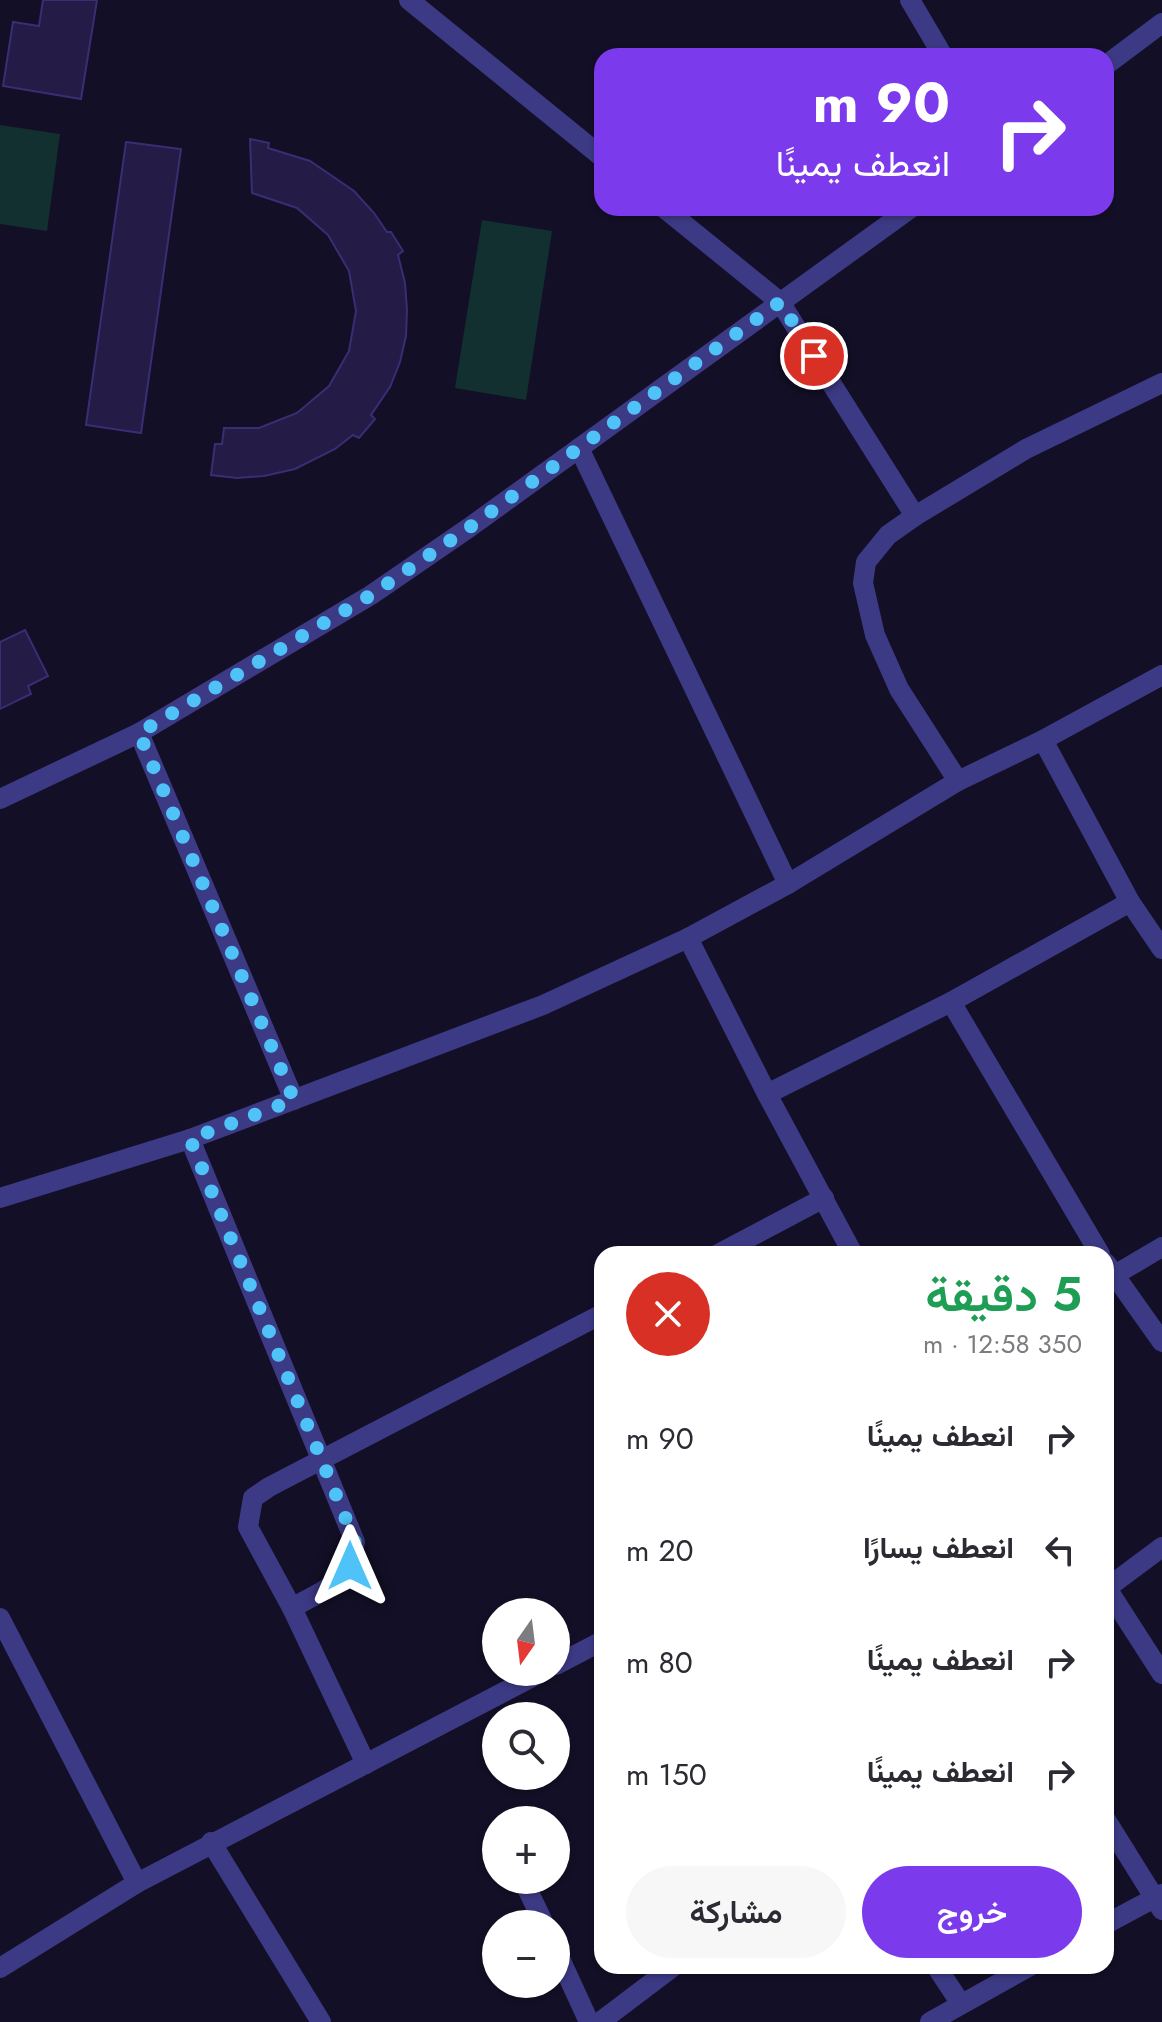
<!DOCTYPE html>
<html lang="ar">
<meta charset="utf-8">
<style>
:root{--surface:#fff;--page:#f7f7f7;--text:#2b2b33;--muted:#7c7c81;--accent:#7c3aed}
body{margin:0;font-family:Jost,Vazirmatn,sans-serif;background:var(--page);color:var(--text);direction:rtl;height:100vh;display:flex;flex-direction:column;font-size:30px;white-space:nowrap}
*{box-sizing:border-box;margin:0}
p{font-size:26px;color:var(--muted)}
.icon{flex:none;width:44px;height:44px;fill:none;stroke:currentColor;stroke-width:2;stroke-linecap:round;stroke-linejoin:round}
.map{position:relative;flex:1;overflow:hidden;direction:ltr}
.panel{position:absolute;left:594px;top:1246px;width:520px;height:728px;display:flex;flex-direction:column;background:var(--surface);border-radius:24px;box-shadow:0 2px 6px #0004;direction:rtl}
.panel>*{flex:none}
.banner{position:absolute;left:594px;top:48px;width:520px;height:168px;border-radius:24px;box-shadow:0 2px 6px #0004;direction:rtl;background:#7c3aed;color:#fff;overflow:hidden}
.needle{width:52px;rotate:194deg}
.tools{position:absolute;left:482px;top:1598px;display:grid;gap:16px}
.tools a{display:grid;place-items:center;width:88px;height:88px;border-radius:50%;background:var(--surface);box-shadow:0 2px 6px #0004;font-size:40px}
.pin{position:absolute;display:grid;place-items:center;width:68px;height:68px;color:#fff;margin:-34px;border:4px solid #fff;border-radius:50%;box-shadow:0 2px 8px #0007}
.me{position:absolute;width:88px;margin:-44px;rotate:0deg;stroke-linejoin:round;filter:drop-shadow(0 0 6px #0008)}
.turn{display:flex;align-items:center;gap:28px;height:168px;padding:0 32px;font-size:36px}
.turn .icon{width:104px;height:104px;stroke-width:2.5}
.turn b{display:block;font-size:56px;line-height:68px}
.round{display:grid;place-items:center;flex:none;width:84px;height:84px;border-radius:42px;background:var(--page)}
.headline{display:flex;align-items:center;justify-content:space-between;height:136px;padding:0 32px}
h1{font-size:48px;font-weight:600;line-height:60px;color:#1e9e55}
.button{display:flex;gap:16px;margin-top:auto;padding:16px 32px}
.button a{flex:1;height:92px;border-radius:48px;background:var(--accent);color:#fff;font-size:32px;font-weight:600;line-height:92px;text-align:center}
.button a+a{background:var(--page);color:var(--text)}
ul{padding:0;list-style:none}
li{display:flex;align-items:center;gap:24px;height:112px;padding:0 32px}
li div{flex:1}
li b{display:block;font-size:30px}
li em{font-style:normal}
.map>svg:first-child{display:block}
.green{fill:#12302f}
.building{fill:#241b47;stroke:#3b2d73;stroke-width:2}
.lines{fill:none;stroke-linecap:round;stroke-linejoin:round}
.street{stroke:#3d3a85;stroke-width:20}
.route{stroke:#4fc3f7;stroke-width:14;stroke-dasharray:0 25.2}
</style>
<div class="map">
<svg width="1162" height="2022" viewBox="0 0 1162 2022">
<rect width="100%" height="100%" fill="#130f26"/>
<!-- green -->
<g class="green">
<polygon points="0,125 60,134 47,231 0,224"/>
<polygon points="482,220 552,231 526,400 455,388"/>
</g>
<!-- building -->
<g class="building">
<polygon points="43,0 97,0 81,99 3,86 13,22 39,26"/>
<polygon points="250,139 269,143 268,148 310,161 354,191 374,213 387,232 391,232 403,251 398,255 405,283 407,310 406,336 400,362 390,387 371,415 375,419 359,438 353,435 335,449 295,469 264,476 237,478 211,475 215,444 222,444 224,428 259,428 297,413 329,386 349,351 356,311 349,271 328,235 297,208 252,193"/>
<polygon points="126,142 181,149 141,433 86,425"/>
<polygon points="25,630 48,676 28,686 31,694 0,709 0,642"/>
</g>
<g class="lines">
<!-- street -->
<g class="street">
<polyline points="409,0 602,157"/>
<polyline points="910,0 943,56"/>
<polyline points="1106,65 1162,23"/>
<polyline points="664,208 780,302 915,516"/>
<polyline points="579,448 788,884"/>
<polyline points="139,733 294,1100"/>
<polyline points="1043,740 1130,902 1162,949"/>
<polyline points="958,781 899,689 875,635 863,583 866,562 888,535 915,516 1026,449 1162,383"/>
<polyline points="0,799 139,733 371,595 470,527 911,208"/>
<polyline points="688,938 767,1094 853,1254"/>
<polyline points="951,1002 1100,1254"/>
<polyline points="767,1094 951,1002 1130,902"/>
<path d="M190,1139L355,1542C348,1586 327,1587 292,1608"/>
<polyline points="0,1198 190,1139 543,1005 688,938 788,884 958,781 1043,740 1162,675"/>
<polyline points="718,1254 824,1198"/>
<polyline points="1106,1263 1162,1342"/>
<polyline points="1106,1280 1162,1247"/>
<polyline points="1106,1587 1162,1674"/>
<polyline points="1107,1588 1162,1547"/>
<polyline points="0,1618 137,1883"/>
<polyline points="556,1665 602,1641"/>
<polyline points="366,1764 292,1608 248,1527 253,1498 269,1487 602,1314"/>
<polyline points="1106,1820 1162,1910"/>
<polyline points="211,1842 321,2022"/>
<polyline points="523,1880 544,1924"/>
<polyline points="1106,1924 1162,1894"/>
<polyline points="556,1950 589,2022"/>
<polyline points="936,1966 961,2004"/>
<polyline points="0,1968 137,1883 542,1672"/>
<polyline points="600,2022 674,1966"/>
<polyline points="930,2022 1030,1966"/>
</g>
</g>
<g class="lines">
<!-- route -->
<polyline class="route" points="350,1566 355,1542 350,1529 190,1139 294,1100 139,733 371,595 470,527 780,302 814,356"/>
</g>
</svg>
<div class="tools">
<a><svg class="needle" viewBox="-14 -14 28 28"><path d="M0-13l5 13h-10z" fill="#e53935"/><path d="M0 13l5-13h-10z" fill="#7c7c81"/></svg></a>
<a><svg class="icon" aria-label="search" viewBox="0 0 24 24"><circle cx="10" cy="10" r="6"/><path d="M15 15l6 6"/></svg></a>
<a>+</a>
<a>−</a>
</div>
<div class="pin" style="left:814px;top:356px;background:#d93025"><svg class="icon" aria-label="arrive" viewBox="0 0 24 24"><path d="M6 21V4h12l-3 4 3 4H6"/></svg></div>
<svg class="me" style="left:350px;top:1566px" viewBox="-20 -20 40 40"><path d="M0-17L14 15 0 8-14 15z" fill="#4fc3f7" stroke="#fff" stroke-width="4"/></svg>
<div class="banner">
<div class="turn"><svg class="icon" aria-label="right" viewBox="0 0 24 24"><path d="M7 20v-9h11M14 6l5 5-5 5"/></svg><div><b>90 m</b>انعطف يمينًا</div></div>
</div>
<section class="panel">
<div class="headline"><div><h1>5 دقيقة</h1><p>350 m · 12:58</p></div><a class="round" style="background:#d93025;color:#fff"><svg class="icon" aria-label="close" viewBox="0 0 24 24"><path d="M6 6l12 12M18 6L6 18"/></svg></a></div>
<ul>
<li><svg class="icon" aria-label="right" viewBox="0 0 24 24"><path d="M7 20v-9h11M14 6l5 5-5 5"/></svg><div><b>انعطف يمينًا</b></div><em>90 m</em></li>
<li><svg class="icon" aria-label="left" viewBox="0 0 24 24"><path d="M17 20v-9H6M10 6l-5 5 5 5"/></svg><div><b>انعطف يسارًا</b></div><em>20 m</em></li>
<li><svg class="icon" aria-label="right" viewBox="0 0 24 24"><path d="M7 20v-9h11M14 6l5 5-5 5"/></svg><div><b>انعطف يمينًا</b></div><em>80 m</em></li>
<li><svg class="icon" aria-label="right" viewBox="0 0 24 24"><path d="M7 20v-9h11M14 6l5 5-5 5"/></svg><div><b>انعطف يمينًا</b></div><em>150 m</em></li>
</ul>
<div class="button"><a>خروج</a><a>مشاركة</a></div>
</section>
</div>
